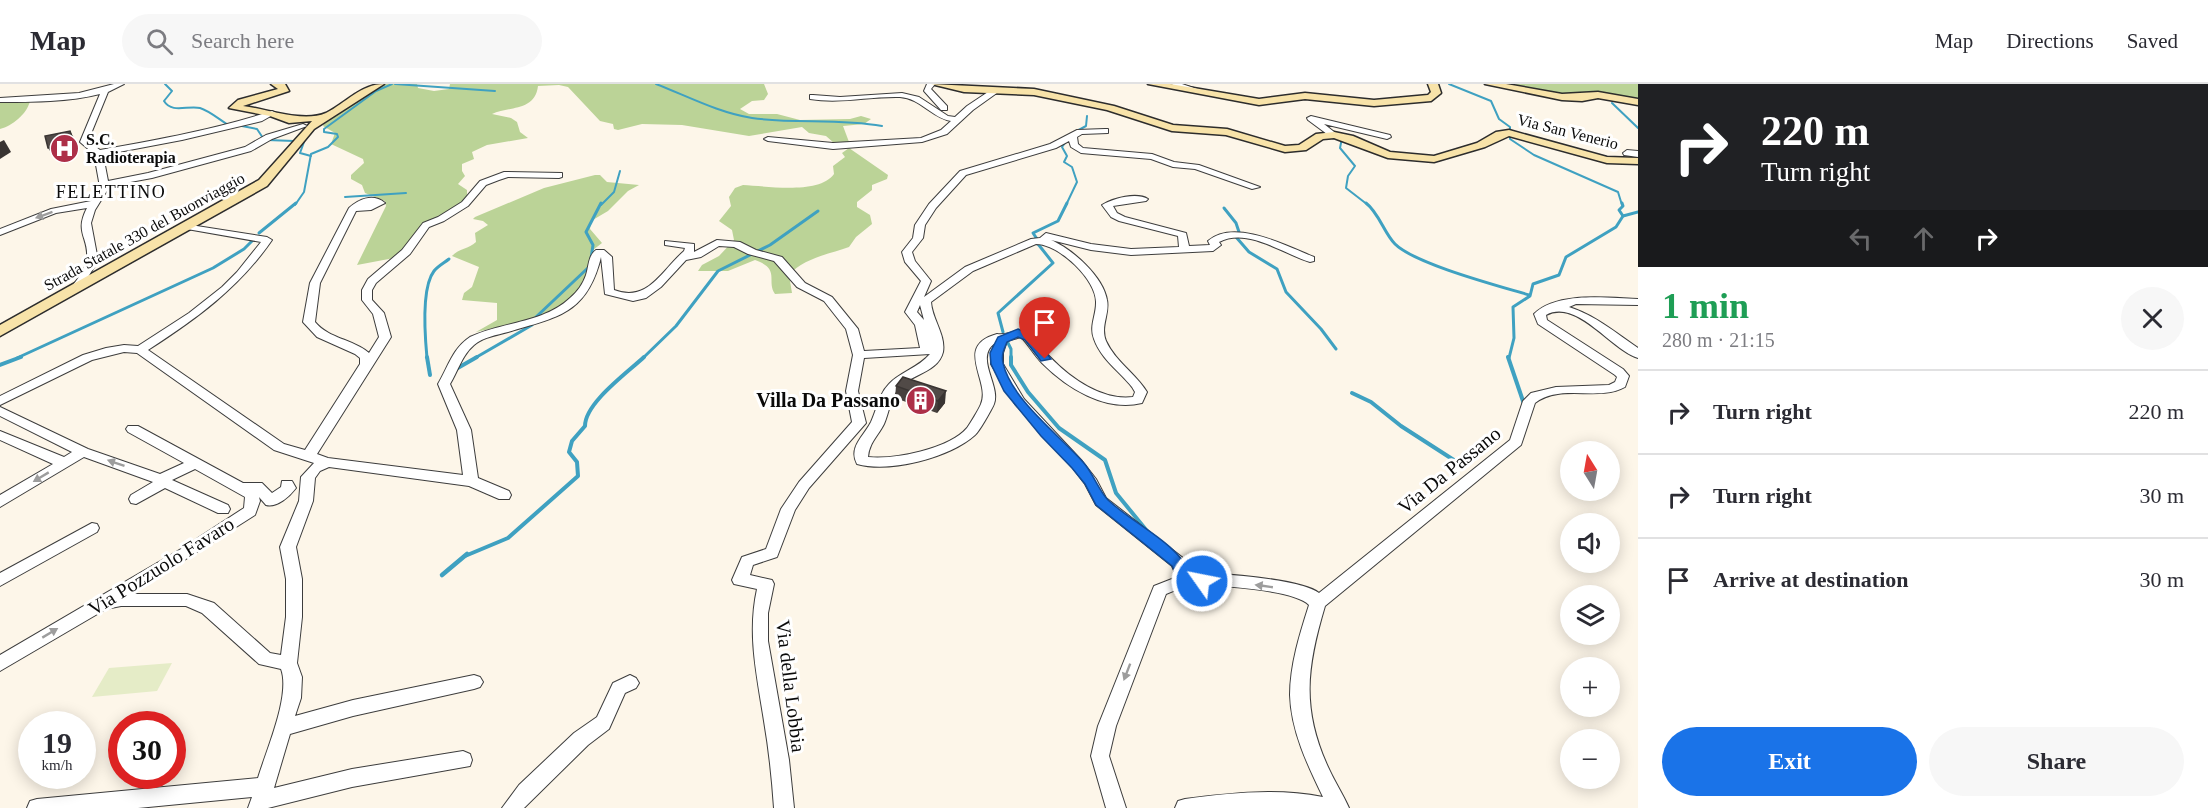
<!DOCTYPE html>
<meta charset="utf-8">
<style>
:root{--surface:#fff;--page:#f7f7f7;--text:#2b2b33;--muted:#7c7c81;--line:#e1e1e2;--accent:#1a73e8}
body{margin:0;font-family:Georgia,serif;background:var(--page);color:var(--text);height:100vh;display:flex;flex-direction:column;font-size:22px;white-space:nowrap}
*{box-sizing:border-box;margin:0}
p{font-size:20px;color:var(--muted)}
.icon{flex:none;width:33px;height:33px;fill:none;stroke:currentColor;stroke-width:2;stroke-linecap:round;stroke-linejoin:round}
.map{position:relative;flex:1;overflow:hidden}
.sheet{display:flex;flex-direction:column;background:var(--surface);width:570px}
.sheet>*{flex:none}
.guide{background:#202124;color:#fff;overflow:hidden}
.needle{width:39px;rotate:349deg}
.tools{position:absolute;left:1560px;top:357px;display:grid;gap:12px}
.tools a{display:grid;place-items:center;width:60px;height:60px;border-radius:50%;background:var(--surface);box-shadow:0 3px 15px #0003;font-size:30px}
.speed{position:absolute;left:18px;top:627px;display:flex;gap:12px;font-size:30px;font-weight:700;text-align:center}
.speed>*{display:grid;place-content:center;width:78px;height:78px;border-radius:50%;background:var(--surface);box-shadow:0 3px 15px #0003;line-height:1}
.speed small{font-size:15px;font-weight:400}
.speed .limit{border:9px solid #d22;background:#fff;color:#111}
.pin{position:absolute;display:grid;place-items:center;width:51px;height:51px;color:#fff;margin:-62px -26px;border-radius:50% 50% 50% 0;rotate:-45deg;box-shadow:0 0 6px #0007}
.pin .icon{rotate:45deg}
.me{position:absolute;width:66px;margin:-33px;rotate:303deg;stroke-linejoin:round;filter:drop-shadow(0 0 4px #0008)}
.turn{display:flex;align-items:center;gap:21px;height:126px;padding:0 24px;font-size:27px}
.turn .icon{width:78px;height:78px;stroke-width:2.5}
.turn b{display:block;font-size:42px;line-height:51px}
.lanes{display:flex;align-items:center;height:57px;padding:0 24px;background:#0003;justify-content:center;gap:30px;direction:ltr}
.lanes .off{opacity:.35}
.round{display:grid;place-items:center;flex:none;width:63px;height:63px;border-radius:32px;background:var(--page)}
.headline{display:flex;align-items:center;justify-content:space-between;height:102px;padding:0 24px}
h1{font-size:36px;font-weight:600;line-height:45px;color:#1e9e55}
.primary-button{display:flex;gap:12px;margin-top:auto;padding:12px 24px}
.primary-button a{flex:1;height:69px;border-radius:36px;background:var(--accent);color:#fff;font-size:24px;font-weight:600;line-height:69px;text-align:center}
.primary-button a+a{background:var(--page);color:var(--text)}
ul{padding:0;list-style:none}
li{display:flex;align-items:center;gap:18px;height:84px;padding:0 24px;border-top:2px solid var(--line)}
li div{flex:1}
li b{display:block;font-size:22px}
li em{font-style:normal}
header{display:flex;align-items:center;gap:36px;box-sizing:border-box;height:84px;padding:0 30px;background:var(--surface);border-bottom:2px solid var(--line)}
header strong{font-size:28px}
nav{display:flex;gap:33px;margin-inline-start:auto;font-size:21px}
.search{width:420px;height:54px;background:var(--page);display:flex;align-items:center;gap:15px;box-sizing:border-box;padding:0 21px;border-radius:33px;color:var(--muted);font-size:22px}
main{display:flex;flex:1;min-height:0}
.map>svg:first-child{display:block}
.forest{fill:#bbd397}
.pitch{fill:#e5ecc7}
.lines{fill:none;stroke-linecap:round;stroke-linejoin:round}
.stream-far3{stroke:#3fa1c1;stroke-width:2}
.stream-far2{stroke:#3fa1c1;stroke-width:3}
.stream-far1{stroke:#3fa1c1;stroke-width:4}
.stream{stroke:#3fa1c1;stroke-width:4.5}
.street-casing{stroke:#3d3d3d;stroke-width:2}
.secondary-casing{stroke:#2c2c2c;stroke-width:3}
.street{fill:#fff;fill-rule:evenodd}
.secondary{fill:#f8e3a9;fill-rule:evenodd}
.wall{fill:#46403d}
.shaded-wall{fill:#393432}
.building{fill:#514a47;stroke:#393432;stroke-width:1.5}
.oneway{fill:#9d9d9d}
.route{fill:#1a73e8;stroke:#114b97;stroke-width:1.5}
.labels{text-anchor:middle;stroke-width:6;stroke-linejoin:round;paint-order:stroke}
.far-street-label{font-size:16px;fill:#0a0a0a;stroke:#fff}
.far-poi-label{font-size:16px;font-weight:bold;fill:#0a0a0a;stroke:#fff;text-anchor:start}
.far-quarter-label{font-size:18px;letter-spacing:1.5px;fill:#0a0a0a;stroke:#fff}
.poi-label{font-size:20px;font-weight:bold;fill:#0a0a0a;stroke:#fff;text-anchor:end}
.street-label{font-size:20px;fill:#0a0a0a;stroke:#fff}
</style>
<header>
<strong>Map</strong>
<div class="search"><svg class="icon" aria-label="search" viewBox="0 0 24 24"><circle cx="10" cy="10" r="6"/><path d="M15 15l6 6"/></svg>Search here</div>
<nav><a>Map</a><a>Directions</a><a>Saved</a></nav>
</header>
<main>
<div class="map">
<svg width="1638" height="724" viewBox="0 0 1638 724">
<rect width="100%" height="100%" fill="#fdf6e9"/>
<!-- forest -->
<g class="forest">
<path d="M384,0H417L418,4L434,7L449,5L450,0H764L768,10L764,16L752,17L740,25L749,30H777L800,36L850,35L861,32L871,35L864,40L843,42L849,58L834,59L826,52L809,49L802,43L749,52L682,41L642,40L618,46L614,45L613,40L600,37L568,3L559,1L538,2C535,28 508,22 492,30L511,34L517,38L520,48L528,54L487,61L472,68L474,75L462,80V87L465,92L458,100L467,106V113L463,118L425,144L414,161L394,174L357,181L386,122L385,117L365,109L362,101L351,95V91L364,79L363,75L331,60L335,49L323,42L325,37Z"/>
<polygon points="1497,0 1638,0 1638,15 1596,8 1551,10"/>
<path d="M0,17H30C27,30 12,42 0,45Z"/>
<path d="M849,64L888,91L887,95L872,101V106L857,118V123L870,131L872,140L856,153L849,163C829,170 802,175 789,191L792,209L775,210C766,197 781,185 755,176L728,187H698L702,181L719,172L734,156L732,146L719,137L731,122L729,113L735,104L743,101C767,102 819,111 834,90L833,82L845,73L842,69Z"/>
<path d="M595,91H600L607,98L639,101L628,107L608,127L591,137L590,145L602,159L593,166L589,191L570,216L549,232L476,248L497,236V219L462,216L464,209L472,203L479,183L452,172C459,164 469,165 476,158L475,149L488,141L483,137L473,135L475,133L544,104Z"/>
</g>
<!-- pitch -->
<polygon class="pitch" points="172,579 157,607 92,613 109,584"/>
<g class="lines">
<!-- stream-far3 -->
<g class="stream-far3">
<path d="M165,0L172,7L164,17C172,30 188,21 200,24C210,27 221,37 230,42"/>
<polyline points="395,0 495,7"/>
<path d="M656,0C687,12 719,29 752,34C795,40 839,34 882,42"/>
<polyline points="1449,0 1491,17 1499,35 1510,43 1510,47"/>
<polyline points="1612,19 1638,44"/>
<polyline points="242,42 257,45 263,54"/>
<polyline points="1075,48 1086,42 1087,32"/>
<polyline points="1510,50 1510,55 1534,71 1618,108 1622,121"/>
<polyline points="1342,54 1340,64 1355,82 1348,92 1346,104 1368,121"/>
<polyline points="267,56 294,57"/>
<polyline points="304,58 300,69 311,72"/>
<polyline points="1065,59 1062,63 1067,72 1064,78 1072,83 1077,98 1066,121"/>
<polyline points="345,113 406,109"/>
<polyline points="295,121 304,108 311,70 328,63 338,53 337,50 324,48 324,45 376,7 392,0"/>
<polyline points="601,121 614,108 620,87"/>
</g>
<!-- stream-far2 -->
<g class="stream-far2">
<path d="M1366,119C1379,129 1384,149 1395,160C1415,180 1499,202 1529,211"/>
<polyline points="1622,119 1623,122 1619,126 1623,132"/>
<polyline points="1224,124 1236,139 1239,148"/>
<polyline points="259,149 296,119"/>
<polyline points="1236,153 1249,168 1277,185 1286,208 1321,245 1336,265"/>
<polyline points="1037,155 1033,149 1058,137 1067,119"/>
<polyline points="591,175 593,161 586,148 601,119"/>
<polyline points="536,233 590,182"/>
<polyline points="1003,248 998,229 1053,179 1038,160"/>
<polyline points="1006,255 1011,265 1011,274"/>
<polyline points="17,274 213,184 244,165 254,155"/>
<path d="M427,274C425,253 421,204 434,187C438,182 444,179 449,175"/>
<polyline points="475,274 532,241"/>
<polyline points="643,274 676,242 718,187 770,161 818,127"/>
<polyline points="1509,274 1514,254 1513,223 1530,212 1533,200 1559,191 1566,173 1616,143 1623,132 1638,128"/>
</g>
<!-- stream-far1 -->
<g class="stream-far1">
<polyline points="427,273 430,291"/>
<polyline points="1011,273 1011,281 1028,308 1059,344 1105,376 1116,409 1147,447"/>
<polyline points="1508,273 1524,320"/>
<polyline points="0,281 21,273"/>
<polyline points="456,285 477,273"/>
<polyline points="1352,309 1371,318 1401,342 1460,380"/>
<path d="M465,472L508,454L578,392L577,378L569,368L572,357L585,342C585,319 627,289 644,273"/>
</g>
<!-- stream -->
<polyline class="stream" points="442,491 467,470"/>
<defs>
<g id="street">
<path d="M114,0H124L108,8L88,57L100,66C158,56 216,45 272,27L276,29L262,37L182,56L103,71L108,97L148,89L245,63L266,51L303,40L307,42L272,55L251,67L152,94L114,101L108,105L95,126L91,139L97,171L96,180L80,206L76,207L71,204C77,195 86,186 87,175C89,153 74,149 87,124L56,129L0,151V145L51,125L91,117L100,103L94,70L80,58L100,10C68,18 33,18 0,18V14L79,9Z"/>
<polygon points="927,0 935,0 931,5 947,22 947,26 941,26 924,7"/>
<polygon points="1170,0 1182,0 1200,6 1196,8"/>
<path d="M994,4L1001,6L973,26L947,50L922,58L833,65L768,57L764,55L768,53L833,59L921,54L941,46L951,37C932,34 920,14 900,13C870,12 841,20 810,15V11H813L840,13L902,9L919,13L948,32L955,33L967,22Z"/>
<polygon points="1311,32 1390,51 1391,53 1387,55 1324,40 1338,51 1331,53 1308,36 1307,34"/>
<path d="M1105,45H1108V49L1082,50L1077,53L1078,60L1083,64L1152,70L1174,78L1199,81L1260,103L1252,105L1195,85L1173,83L1151,75L1081,69L1071,63L1069,57L1056,64L966,91L936,124L925,141L923,154L912,168L915,177L931,197L924,213L965,183L1031,155L1040,154L1046,149L1091,160L1131,165L1179,163L1178,152L1119,137L1111,133L1102,121C1113,114 1137,108 1148,115L1146,117L1113,122L1117,129L1125,133L1186,149L1189,162L1210,161L1208,157C1234,134 1287,162 1314,173V177L1310,178C1283,170 1248,143 1219,158L1221,161L1213,167L1131,171L1091,166L1051,156C1072,165 1103,192 1107,216C1110,230 1100,242 1106,257C1115,277 1136,290 1147,308L1142,319C1105,328 1067,304 1042,279C1034,271 1029,261 1021,253L1007,257L1003,269V280L1024,315L1082,377L1096,395L1106,414L1183,474L1192,490C1215,488 1302,495 1319,509L1510,356L1523,317L1531,309L1556,303L1609,301L1615,298L1617,293L1615,291L1538,240L1534,230C1557,207 1608,214 1638,215V221L1576,220L1569,223C1595,231 1616,249 1638,264V274C1611,266 1577,214 1546,231L1547,236L1623,285L1629,292L1625,303C1598,318 1561,299 1535,319L1521,361L1325,522C1307,582 1301,624 1328,683C1334,697 1343,710 1349,724H1175L1178,717L1185,715C1231,709 1277,704 1323,713C1308,682 1291,647 1290,611C1290,581 1300,549 1309,521C1295,506 1215,500 1194,502C1184,503 1175,506 1166,510L1116,642L1109,672L1126,724H1106L1091,672L1098,642L1154,502L1177,493L1172,482L1096,421L1085,400L1072,383L1015,320L991,280V269L995,259C974,274 1001,301 994,320C992,325 979,348 975,351C949,374 890,389 857,380C848,363 864,352 871,338C877,325 879,310 889,300C900,288 918,284 930,270L864,274L858,307L866,339L809,404L795,426L777,473L753,481L750,491L772,496L774,500L768,529V557L789,676L794,724H774C772,695 769,666 764,637C757,592 747,550 757,505L734,500L732,496L742,473L766,465L781,425L799,398L852,338L846,307L853,271L846,245L824,217L797,203L774,177L748,170L734,163L719,162L701,173L686,176L661,203L646,214L633,217L605,210L601,173C587,230 558,233 508,248C497,251 483,253 474,261C462,271 458,287 450,300L471,346L478,394L509,407L511,411L509,415H499L469,402L329,383L320,387L315,394L313,417L296,463L302,495V533L297,579L302,593L301,614L295,632L353,616L474,591L480,593L483,598L480,603L474,605L353,632L290,650L274,704L352,685L463,667L470,670L472,676L470,682L352,703L268,724H248L252,713L138,724H27L30,717L37,715L258,694C266,667 291,611 281,585L259,580L202,529L186,522H121L106,525L0,587V571L181,465L244,424L245,413L195,385L172,396L228,421L230,425L228,429H218L165,404L136,420L131,419L129,415L131,411L153,398L84,373L0,423V411L53,380L0,356V347L64,373L72,368L0,332V323L88,365L160,390L184,379L128,348L126,345L128,342H138L243,399H262L272,409L281,403L282,397H292L296,404C290,412 277,424 266,421L259,413L260,417L255,431L131,510H187L214,519L270,569L281,571L286,533V495L280,463L299,417L301,393L314,379L274,366L137,269L124,268L92,276L0,321V312L83,271L106,264L124,261L138,262L189,229L222,203L237,188L261,158L187,145L184,144V140L267,153L272,156C239,204 196,235 148,266L284,360L305,366L360,280V274L355,270L317,253L303,238L310,199L349,124C359,115 373,109 385,119L371,126L356,127L320,199L315,238C329,255 353,255 369,269L379,253L373,230L362,216V206L368,195L402,166L423,139L438,133L462,118L480,97L504,88L562,89V93L559,94L508,93L499,96L486,101L468,122L444,137L429,143L410,170L376,199L372,206V216L384,229L391,253L317,370L328,374L463,391L457,346L438,300C448,283 453,264 470,253C501,238 544,239 570,214C577,208 583,200 586,191C589,182 588,172 596,166H604L612,173L614,206C648,219 661,187 684,167L685,164L665,161V157L694,160V168L717,156L740,158L756,166L782,173L805,199L832,213L858,245L864,267L920,264L915,241L905,228L921,197L905,178L902,168L913,154L915,141L929,120L960,87L1050,60L1077,46ZM1036,160C1059,160 1097,196 1096,219C1096,232 1089,242 1094,255C1101,275 1119,287 1132,303L1135,308L1133,313C1102,317 1070,294 1050,273C1042,265 1037,256 1029,248C1016,244 1008,252 997,250C953,262 991,297 981,320C979,325 970,340 967,344C949,365 894,376 868,373C869,359 878,352 884,340C889,329 890,315 898,305C910,290 938,289 943,268C946,251 932,235 931,218L973,187ZM920,221L924,236L917,228Z"/>
<polygon points="1627,66 1638,67 1638,73 1624,71 1623,69"/>
<polygon points="92,439 97,440 99,444 97,448 0,502 0,489"/>
<polygon points="630,591 636,594 639,599 636,604 625,609 609,645 588,661 524,724 502,724 519,701 574,649 597,633 613,599"/>
</g>
<g id="secondary">
<path d="M271,0H285L289,7L243,22C267,25 303,39 326,29C346,19 361,0 384,0L314,45L267,102L0,252V241L259,96L312,37L289,39L270,32L229,24L238,16L278,5Z"/>
<polygon points="931,0 1034,5 1114,22 1173,41 1227,45 1285,62 1299,61 1316,50 1334,48 1353,52 1390,68 1434,72 1477,59 1496,48 1509,46 1607,73 1638,74 1638,80 1607,79 1509,52 1485,63 1434,78 1388,74 1334,54 1323,55 1306,66 1285,68 1226,51 1172,47 1107,26 1034,11 964,8"/>
<polygon points="1148,0 1170,0 1259,15 1305,9 1374,16 1428,11 1431,8 1428,0 1438,0 1441,9 1431,17 1374,22 1305,15 1259,21"/>
<polygon points="1485,0 1506,0 1562,10 1598,8 1638,15 1638,21 1598,14 1582,17 1562,16"/>
</g>
</defs>
<!-- street casing -->
<use href="#street" class="street-casing"/>
<!-- secondary casing -->
<use href="#secondary" class="secondary-casing"/>
<!-- street -->
<use href="#street" class="street"/>
<!-- secondary -->
<use href="#secondary" class="secondary"/>
</g>
<!-- wall -->
<polygon class="wall" points="896,302 945,319 937,329 895,314"/>
<!-- shaded-wall -->
<g class="shaded-wall">
<polygon points="70,47 75,56 79,68 54,73 48,64"/>
<polygon points="4,56 11,68 0,75 0,58"/>
<polygon points="946,307 945,319 937,329 938,317"/>
</g>
<!-- building -->
<g class="building">
<polygon points="70,47 74,59 48,64 45,52"/>
<polygon points="903,293 946,307 938,317 896,302"/>
</g>
<!-- one-way arrows -->
<defs><path id="oneway-solid" d="M-6-.8H1V-3.2L6.5 0L1 3.2V.8H-6Z" transform="scale(1.5)"/></defs>
<g class="oneway">
<use href="#oneway-solid" transform="translate(44 131) rotate(160)"/>
<use href="#oneway-solid" transform="translate(116 379) rotate(-161)"/>
<use href="#oneway-solid" transform="translate(41 393) rotate(149)"/>
<use href="#oneway-solid" transform="translate(1264 502) rotate(-172)"/>
<use href="#oneway-solid" transform="translate(50 549) rotate(-31)"/>
<use href="#oneway-solid" transform="translate(1127 588) rotate(111)"/>
</g>
<!-- route -->
<path class="route" d="M1018,245L1033,251L1051,275L1041,277L1025,256L1018,253L1007,258C1004,265 1001,271 1003,279C1011,315 1059,351 1083,378C1093,389 1099,407 1108,416C1136,442 1175,457 1192,491L1207,493L1210,497L1207,501L1182,502L1172,482L1096,421L1085,400L1072,384L1041,352L1004,307L991,280L990,269L998,253Z"/>
<!-- icons -->
<defs>
<symbol id="hospital-disc" viewBox="-11 -11 22 22"><circle r="9.5" fill="#ad2f48" stroke="#fff"/><path d="M-5-5h3v3.5h4V-5h3V5h-3V1.5h-4V5h-3Z" fill="#fff"/></symbol>
<symbol id="building-disc" viewBox="-11 -11 22 22"><circle r="9.5" fill="#ad2f48" stroke="#fff"/><path d="M-4-6H4V6H1V3H-1V6H-4ZM-2.5-4.3h1.7v1.8h-1.7ZM.8-4.3h1.7v1.8H.8ZM-2.5-1h1.7V.8h-1.7ZM.8-1h1.7V.8H.8Z" fill="#fff"/></symbol>
</defs>
<g fill-rule="evenodd">
<use href="#hospital-disc" x="48" y="48" width="33" height="33"/>
<use href="#building-disc" x="904" y="300" width="33" height="33"/>
</g>
<g class="labels">
<!-- far-street labels -->
<g class="far-street-label">
<text transform="translate(1568 47) rotate(14)" y="6">Via San Venerio</text>
<text transform="translate(144 147) rotate(-29)" y="6">Strada Statale 330 del Buonviaggio</text>
</g>
<!-- far-poi labels -->
<g class="far-poi-label">
<text x="86" y="61">S.C.<tspan x="86" dy="18">Radioterapia</tspan></text>
</g>
<!-- far-quarter labels -->
<g class="far-quarter-label">
<text x="111" y="114">FELETTINO</text>
</g>
<!-- poi labels -->
<g class="poi-label">
<text x="900" y="323">Villa Da Passano</text>
</g>
<!-- street labels -->
<g class="street-label">
<text transform="translate(1449 386) rotate(-39)" y="7">Via Da Passano</text>
<text transform="translate(161 482) rotate(-32)" y="7">Via Pozzuolo Favaro</text>
<text transform="translate(791 602) rotate(83)" y="7">Via della Lobbia</text>
</g>
</g>
</svg>
<div class="tools">
<a><svg class="needle" viewBox="-14 -14 28 28"><path d="M0-13l5 13h-10z" fill="#e53935"/><path d="M0 13l5-13h-10z" fill="#7c7c81"/></svg></a>
<a><svg class="icon" aria-label="sound" viewBox="0 0 24 24"><path d="M4 9h4l5-4v14l-5-4H4zM17 9q2 3 0 6"/></svg></a>
<a><svg class="icon" aria-label="layers" viewBox="0 0 24 24"><path d="M12 4l9 5-9 5-9-5zM3 14l9 5 9-5"/></svg></a>
<a>+</a>
<a>−</a>
</div>
<div class="speed"><div>19<small>km/h</small></div><div class="limit">30</div></div>
<div class="pin" style="left:1045px;top:275px;background:#d93025"><svg class="icon" aria-label="arrive" viewBox="0 0 24 24"><path d="M6 21V4h12l-3 4 3 4H6"/></svg></div>
<svg class="me" style="left:1202px;top:497px" viewBox="-20 -20 40 40"><circle r="17" fill="#1a73e8" stroke="#fff" stroke-width="3"/><path d="M0-11L8 9 0 5-8 9z" fill="#fff"/></svg>
</div>
<section class="sheet">
<div class="guide">
<div class="turn"><svg class="icon" aria-label="right" viewBox="0 0 24 24"><path d="M7 20v-9h11M14 6l5 5-5 5"/></svg><div><b>220 m</b>Turn right</div></div>
<div class="lanes"><svg class="icon off" aria-label="left" viewBox="0 0 24 24"><path d="M17 20v-9H6M10 6l-5 5 5 5"/></svg><svg class="icon off" aria-label="ahead" viewBox="0 0 24 24"><path d="M12 20V5M6 11l6-6 6 6"/></svg><svg class="icon" aria-label="right" viewBox="0 0 24 24"><path d="M7 20v-9h11M14 6l5 5-5 5"/></svg></div>
</div>
<div class="headline"><div><h1>1 min</h1><p>280 m · 21:15</p></div><a class="round"><svg class="icon" aria-label="close" viewBox="0 0 24 24"><path d="M6 6l12 12M18 6L6 18"/></svg></a></div>
<ul>
<li><svg class="icon" aria-label="right" viewBox="0 0 24 24"><path d="M7 20v-9h11M14 6l5 5-5 5"/></svg><div><b>Turn right</b></div><em>220 m</em></li>
<li><svg class="icon" aria-label="right" viewBox="0 0 24 24"><path d="M7 20v-9h11M14 6l5 5-5 5"/></svg><div><b>Turn right</b></div><em>30 m</em></li>
<li><svg class="icon" aria-label="arrive" viewBox="0 0 24 24"><path d="M6 21V4h12l-3 4 3 4H6"/></svg><div><b>Arrive at destination</b></div><em>30 m</em></li>
</ul>
<div class="primary-button"><a>Exit</a><a>Share</a></div>
</section>
</main>
